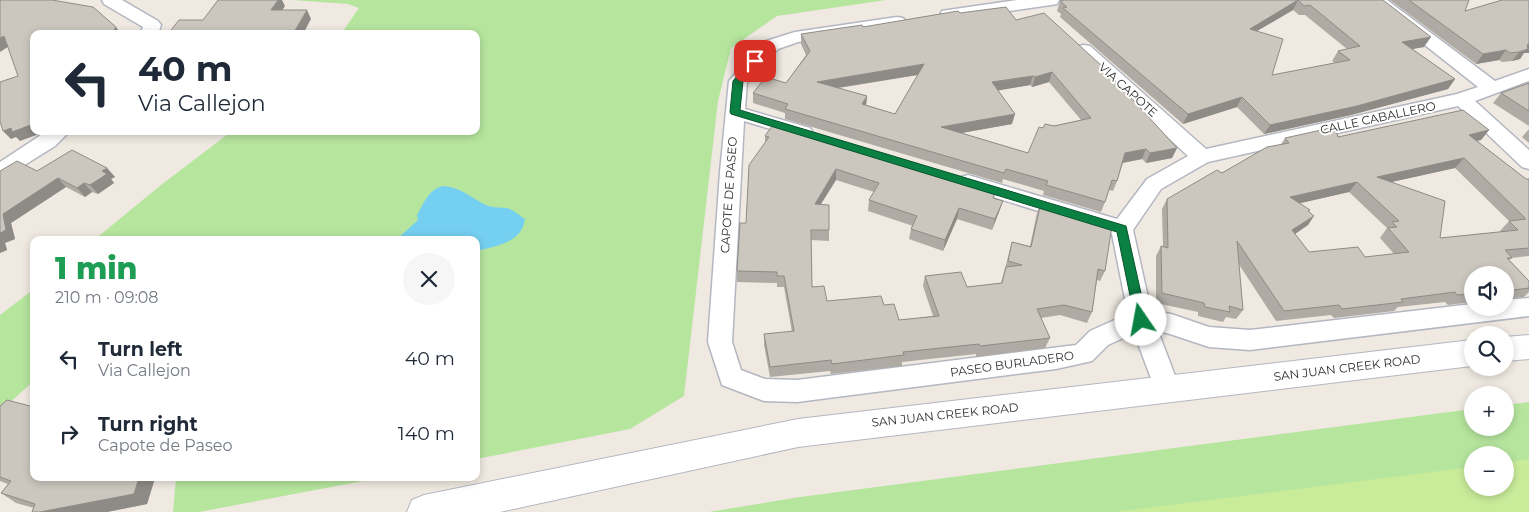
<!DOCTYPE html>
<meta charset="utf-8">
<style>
:root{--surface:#fff;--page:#f6f6f7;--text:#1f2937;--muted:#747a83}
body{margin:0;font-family:Montserrat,sans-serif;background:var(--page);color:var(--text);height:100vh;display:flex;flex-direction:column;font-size:19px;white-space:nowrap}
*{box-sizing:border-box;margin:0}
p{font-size:16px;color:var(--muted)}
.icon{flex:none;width:28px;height:28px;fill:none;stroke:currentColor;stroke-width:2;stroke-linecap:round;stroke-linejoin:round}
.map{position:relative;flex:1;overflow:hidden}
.sheet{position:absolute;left:30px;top:236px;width:450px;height:245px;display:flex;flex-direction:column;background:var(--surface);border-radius:10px;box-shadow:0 2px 8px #0003}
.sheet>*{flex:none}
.banner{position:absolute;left:30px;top:30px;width:450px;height:105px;border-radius:10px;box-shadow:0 2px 8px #0003;background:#fff;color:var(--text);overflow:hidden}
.fabs{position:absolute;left:1464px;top:266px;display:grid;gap:10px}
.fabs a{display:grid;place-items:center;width:50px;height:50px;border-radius:50%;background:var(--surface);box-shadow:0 2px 8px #0003;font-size:25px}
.pin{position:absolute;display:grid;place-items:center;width:42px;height:42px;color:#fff;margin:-21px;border-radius:10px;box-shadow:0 2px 8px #0006}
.me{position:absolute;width:55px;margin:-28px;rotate:348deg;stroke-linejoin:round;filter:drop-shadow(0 0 4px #0008)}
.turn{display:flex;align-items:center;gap:18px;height:105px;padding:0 25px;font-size:22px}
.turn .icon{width:65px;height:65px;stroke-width:2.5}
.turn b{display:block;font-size:35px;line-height:42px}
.round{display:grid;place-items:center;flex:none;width:52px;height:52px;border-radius:26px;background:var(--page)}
.head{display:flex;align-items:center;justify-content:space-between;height:85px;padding:0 25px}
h1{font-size:30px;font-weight:800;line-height:38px;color:#1e9e55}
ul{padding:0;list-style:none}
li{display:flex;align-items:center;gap:15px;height:75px;padding:0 25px}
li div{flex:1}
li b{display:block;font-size:19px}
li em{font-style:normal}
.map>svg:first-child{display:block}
.green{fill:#b6e59e;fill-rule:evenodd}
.pitch{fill:#c9ec9a}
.water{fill:#75cff0}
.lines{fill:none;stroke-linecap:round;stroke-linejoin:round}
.minor-casing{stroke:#b4b7c1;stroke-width:3}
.secondary-casing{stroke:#b4b7c1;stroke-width:2}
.minor{fill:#fff;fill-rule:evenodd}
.secondary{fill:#fff;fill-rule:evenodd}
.wall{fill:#afaba4;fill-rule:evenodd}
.shaded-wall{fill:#8e8b86}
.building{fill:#cbc7bf;stroke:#8e8b86;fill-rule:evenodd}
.route{fill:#0b8043;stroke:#07532c}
.labels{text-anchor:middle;stroke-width:4;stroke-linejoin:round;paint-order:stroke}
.street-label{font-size:12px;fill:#2e2e2e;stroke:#fff}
</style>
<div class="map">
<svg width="1529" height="512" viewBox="0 0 1529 512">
<rect width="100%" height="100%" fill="#efe9e1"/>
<!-- green -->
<g class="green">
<polygon points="292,0 886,0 777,16 731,48 718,101 684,396 630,429 476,459 476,240 94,240 161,185 232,131 476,131 476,34 341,34 359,8 348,4"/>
<polygon points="34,289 34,381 0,411 0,315"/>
<path d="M1529,402V512H709L800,497L1472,409V428H1505V405ZM1472,455H1505V488H1472Z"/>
<polygon points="176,478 379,478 199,512 173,512"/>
</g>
<!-- pitch -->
<polygon class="pitch" points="1529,459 1529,512 1114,512 1472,467 1472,488 1505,488 1505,462"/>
<!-- water -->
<path class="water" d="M443,186C461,187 471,198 486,205C493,208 497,207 505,208C512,208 519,215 525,219C522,243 496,246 476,251V240H396L418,220L417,215C424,203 429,189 443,186Z"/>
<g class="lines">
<defs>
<g id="minor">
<polygon points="102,0 122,0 158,21 161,25 158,34 140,34 143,27 104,4"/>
<polygon points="1017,0 1059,0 1057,4 1051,5 948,20 942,19 940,15 942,11 948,10"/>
<polygon points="1368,0 1387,0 1495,81 1529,69 1529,81 1475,101 1529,150 1529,169 1522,167 1458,106 1208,162 1161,189 1133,230 1151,311 1171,314 1209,327 1250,330 1472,304 1472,308 1505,308 1505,300 1529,298 1529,316 1250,350 1209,347 1170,334 1158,331 1180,389 1176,397 1167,400 1158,397 1134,333 1108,345 1092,361 1056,369 797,402 764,401 722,385 708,342 720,172 729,81 749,57 766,41 795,32 897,17 903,18 906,22 903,26 897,27 798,42 778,49 747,82 745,109 810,128 813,133 810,138 803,139 744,121 732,342 741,370 765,379 797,380 1076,345 1090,331 1128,314 1112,234 961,187 958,182 961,177 968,175 1117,219 1147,179 1188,156 1078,54 1075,50 1078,46 1084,45 1090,46 1206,149 1457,94 1478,87"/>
<polygon points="47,131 70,131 55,146 7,176 0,178 0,162"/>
</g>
<g id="secondary">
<polygon points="1529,335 1529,359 1505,361 1505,337"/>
<polygon points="1472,340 1472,366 798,447 500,512 407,512 412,500 424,495 798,419"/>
</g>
</defs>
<!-- minor casing -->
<use href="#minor" class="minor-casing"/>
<!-- secondary casing -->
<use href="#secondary" class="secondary-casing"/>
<!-- minor -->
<use href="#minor" class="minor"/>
<!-- secondary -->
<use href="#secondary" class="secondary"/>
</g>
<!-- wall -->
<g class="wall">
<path d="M1383,0L1424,47L1412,49L1455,79L1448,89L1351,115L1264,134L1237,107L1183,124L1060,17L1061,14L1057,11L1060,1ZM1293,10L1299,15H1305L1347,49L1338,51L1332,61L1335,63L1272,75L1257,31Z"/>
<polygon points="1390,0 1469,0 1465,11 1524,53 1520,59 1512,61 1502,62 1499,60 1476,64"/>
<path d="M960,13L1016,20L1177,148L1172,158L1146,163L1142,159L1123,163L1117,181L1113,191L1109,190L1105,202L1101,212L1043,195L1044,191L1003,179L1002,183L785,119V113L753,103V93L786,83L806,55L801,44V34L863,27ZM918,75L895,114L866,105L867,96L839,88ZM1049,82L1081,120L1043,128L1028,153L961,133L1012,124L998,90L1030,85L1032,87Z"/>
<polygon points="1529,83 1529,126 1493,103 1501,93"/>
<polygon points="1529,129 1529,143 1522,137"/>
<path d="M1489,130L1481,140L1477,141L1526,179H1529V256L1512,258L1509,260L1529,281V292L1524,297L1505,299V275H1472V303V302L1448,305L1445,302L1398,307L1394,311L1334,318L1331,315L1276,321L1238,263L1243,310L1236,319L1226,317L1223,322L1198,316V312L1156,303V256L1161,246L1163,247L1162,209L1167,199L1281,144L1285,138L1338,137ZM1455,168L1509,221L1500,231L1501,232L1440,238L1391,182ZM1349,192L1387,228L1380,238L1394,254L1365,257L1309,252L1295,234L1308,225L1309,212L1299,203Z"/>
<polygon points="765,136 1003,201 992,230 957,219 943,251 909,239 911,229 913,226 868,211 869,200 874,192 836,180 821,204 829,230 829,241 811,240 812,287 827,301 884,305 899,320 933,316 923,286 925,276 967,287 1001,283 1012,242 1030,246 1037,213 1041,202 1099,223 1105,271 1100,281 1097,280 1092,312 1087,323 1060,315 1041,318 1050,338 1045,348 976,357 976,354 902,362 902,366 831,374 830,371 770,377 764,345 764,334 792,332 784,287 777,287 777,283 737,282 737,271 746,223 765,143"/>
<polygon points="107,168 115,177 111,179 114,183 98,194 92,192 85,197 66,187 11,223 15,239 5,243 7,250 0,253 0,171 37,171"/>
<polygon points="0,406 34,478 155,478 147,504 107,512 32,512 34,508 16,503 1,493 8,484 0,481"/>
</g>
<!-- shaded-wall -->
<g class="shaded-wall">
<polygon points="278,0 282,0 285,6 276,20 271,10"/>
<polygon points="1298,0 1293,10 1245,38 1250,29"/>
<polygon points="307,10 311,19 303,34 293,34"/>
<polygon points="116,27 121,34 112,34"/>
<polygon points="4,36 11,45 0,52 0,38"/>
<polygon points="1431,37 1424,47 1395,52 1402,42"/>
<polygon points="1529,44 1529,53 1524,53 1520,59 1512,61 1519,52 1527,45"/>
<polygon points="1506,50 1499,60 1476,64 1483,54"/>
<polygon points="924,64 923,74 817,91 817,82"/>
<polygon points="1052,72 1049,82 1032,87 1035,77"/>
<polygon points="1033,76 1030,85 990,92 992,82"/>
<polygon points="1455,79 1448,89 1351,115 1264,134 1270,125"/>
<polygon points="867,96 866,106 862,104"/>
<polygon points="1242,97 1237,107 1183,124 1188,114"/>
<polygon points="1015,114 1012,124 939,137 941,127"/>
<polygon points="34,120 34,131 38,131 39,134 20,141 16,137 11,139 3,131"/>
<polygon points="1489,130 1481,140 1461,144 1469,135"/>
<polygon points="1177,148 1172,158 1146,163 1150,153"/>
<polygon points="1146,149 1142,159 1121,163 1125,153"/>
<polygon points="1464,158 1455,168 1369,187 1377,177"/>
<polygon points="107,168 115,177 111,179 114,183 98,194 90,185 102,171"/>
<polygon points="836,169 836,180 814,215 815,204"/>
<polygon points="58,178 66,187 11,223 15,239 5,243 7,250 0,253 0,233 3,214"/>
<polygon points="1357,182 1349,192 1284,207 1290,197"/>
<polygon points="84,183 92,192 85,197 77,188"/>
<polygon points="1003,201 999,212 992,230 995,219"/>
<polygon points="959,208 957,219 943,251 945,240"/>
<polygon points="1314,216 1308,225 1286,240 1292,230"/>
<polygon points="139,478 155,478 147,504 107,512 40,512"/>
</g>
<!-- building -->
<g class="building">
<polygon points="0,0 52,0 93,7 116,27 112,34 34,34 34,120 31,121 31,125 12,132 11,128 3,131 0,121 0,82 18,76 4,36 0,38"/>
<polygon points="218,0 278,0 271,10 307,10 293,34 168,34 179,20 203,20"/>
<path d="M1065,0H1383L1431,37L1402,42L1455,79L1357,106L1270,125L1242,97L1188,114L1063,8L1067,7L1060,1ZM1298,0L1304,6L1310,5L1360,46L1338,51L1350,60L1272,75L1283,39L1250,29Z"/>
<polygon points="1409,0 1469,0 1465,11 1502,0 1529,0 1529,44 1527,45 1528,49 1519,52 1510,53 1506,50 1483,54"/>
<path d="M1006,7L1016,20L1044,13L1102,66L1177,148L1150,153L1146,149L1125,153L1117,181L1112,180L1105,202L1046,185L1048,181L1006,169L1004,173L785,109L788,104L753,93L766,77L786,83L810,51L801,34L862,25L863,27L958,11L960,13ZM924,64L895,114L862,104L867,96L817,82ZM1052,72L1091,118L1054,126L1045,124L1043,128L1039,127L1028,153L941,127L1015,114L992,82L1033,76L1035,77Z"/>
<polygon points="1529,83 1529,111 1501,93"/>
<path d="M1463,110L1489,130L1469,135L1526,179H1529V248L1505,250L1512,258H1507L1529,281V288L1505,291V275H1472V294L1457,295L1455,292L1401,299L1403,302L1342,309L1339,305L1284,311L1237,241L1243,310L1229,306L1230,312L1205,307L1204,303L1162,293L1161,246L1168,248L1167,199L1217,170L1222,173L1267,147L1289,143L1285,138L1335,127L1338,137ZM1464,158L1526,219L1509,221L1518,230L1440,238L1445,201L1377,177ZM1357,182L1399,221L1392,222L1397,227L1388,228L1409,252L1365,257L1358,247L1309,252L1292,230L1314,216L1308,211L1310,210L1290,197Z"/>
<polygon points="775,122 997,189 993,198 1003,201 995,219 959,208 945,240 911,229 917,216 869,200 879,183 836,169 815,204 829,205 829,230 811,230 812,287 824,286 827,301 881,296 884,305 894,304 899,320 939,316 925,276 961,272 967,287 1002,283 1006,267 1022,265 1008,261 1012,242 1031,247 1041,202 1100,220 1099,223 1112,226 1105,271 1098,269 1092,312 1064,305 1037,309 1050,338 980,346 979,344 903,352 904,355 832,364 831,360 770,367 764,334 794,331 784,276 777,276 777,272 737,271 740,223 746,223 749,165 769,137 765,136"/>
<polygon points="72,150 107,168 102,171 107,174 90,185 84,183 77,188 58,178 3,214 6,230 0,233 0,171 17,161 37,171"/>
<polygon points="7,400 34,407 34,478 139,478 134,494 40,512 32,512 35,504 1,493 11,481 0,477 0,406"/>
</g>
<!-- route -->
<polygon class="route" points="755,58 759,61 743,81 740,110 1126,226 1147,320 1146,323 1137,323 1135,320 1117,232 731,114 730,112 733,81 752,59"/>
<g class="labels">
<!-- street labels -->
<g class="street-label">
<text transform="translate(1128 90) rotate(42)" y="4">VIA CAPOTE</text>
<text transform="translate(1378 118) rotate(-12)" y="4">CALLE CABALLERO</text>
<text transform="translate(729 195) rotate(-86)" y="4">CAPOTE DE PASEO</text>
<text transform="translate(1012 364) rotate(-8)" y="4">PASEO BURLADERO</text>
<text transform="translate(1347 368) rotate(-7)" y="4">SAN JUAN CREEK ROAD</text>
<text transform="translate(945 415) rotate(-6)" y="4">SAN JUAN CREEK ROAD</text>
</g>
</g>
</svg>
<div class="fabs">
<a><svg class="icon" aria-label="sound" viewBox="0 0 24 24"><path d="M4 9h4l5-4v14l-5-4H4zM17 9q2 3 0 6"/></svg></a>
<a><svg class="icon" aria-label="search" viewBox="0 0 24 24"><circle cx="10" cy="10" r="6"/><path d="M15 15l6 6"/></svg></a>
<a>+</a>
<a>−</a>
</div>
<div class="pin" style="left:755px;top:61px;background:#d93025"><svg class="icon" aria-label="arrive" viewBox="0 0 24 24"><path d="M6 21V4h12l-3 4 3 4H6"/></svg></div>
<svg class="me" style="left:1141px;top:320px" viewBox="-20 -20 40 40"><circle r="19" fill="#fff"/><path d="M0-13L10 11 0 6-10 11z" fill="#0b8043"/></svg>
<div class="banner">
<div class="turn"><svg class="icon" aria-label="left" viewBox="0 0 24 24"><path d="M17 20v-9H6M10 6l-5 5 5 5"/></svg><div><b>40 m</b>Via Callejon</div></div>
</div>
<section class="sheet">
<div class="head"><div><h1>1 min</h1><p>210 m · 09:08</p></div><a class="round"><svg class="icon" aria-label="close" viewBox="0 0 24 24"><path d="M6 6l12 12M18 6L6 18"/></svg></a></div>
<ul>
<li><svg class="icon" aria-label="left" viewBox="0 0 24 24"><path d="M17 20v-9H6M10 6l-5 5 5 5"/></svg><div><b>Turn left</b><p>Via Callejon</p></div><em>40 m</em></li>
<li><svg class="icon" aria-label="right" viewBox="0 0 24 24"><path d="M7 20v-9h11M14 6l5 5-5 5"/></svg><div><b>Turn right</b><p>Capote de Paseo</p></div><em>140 m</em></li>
</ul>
</section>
</div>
